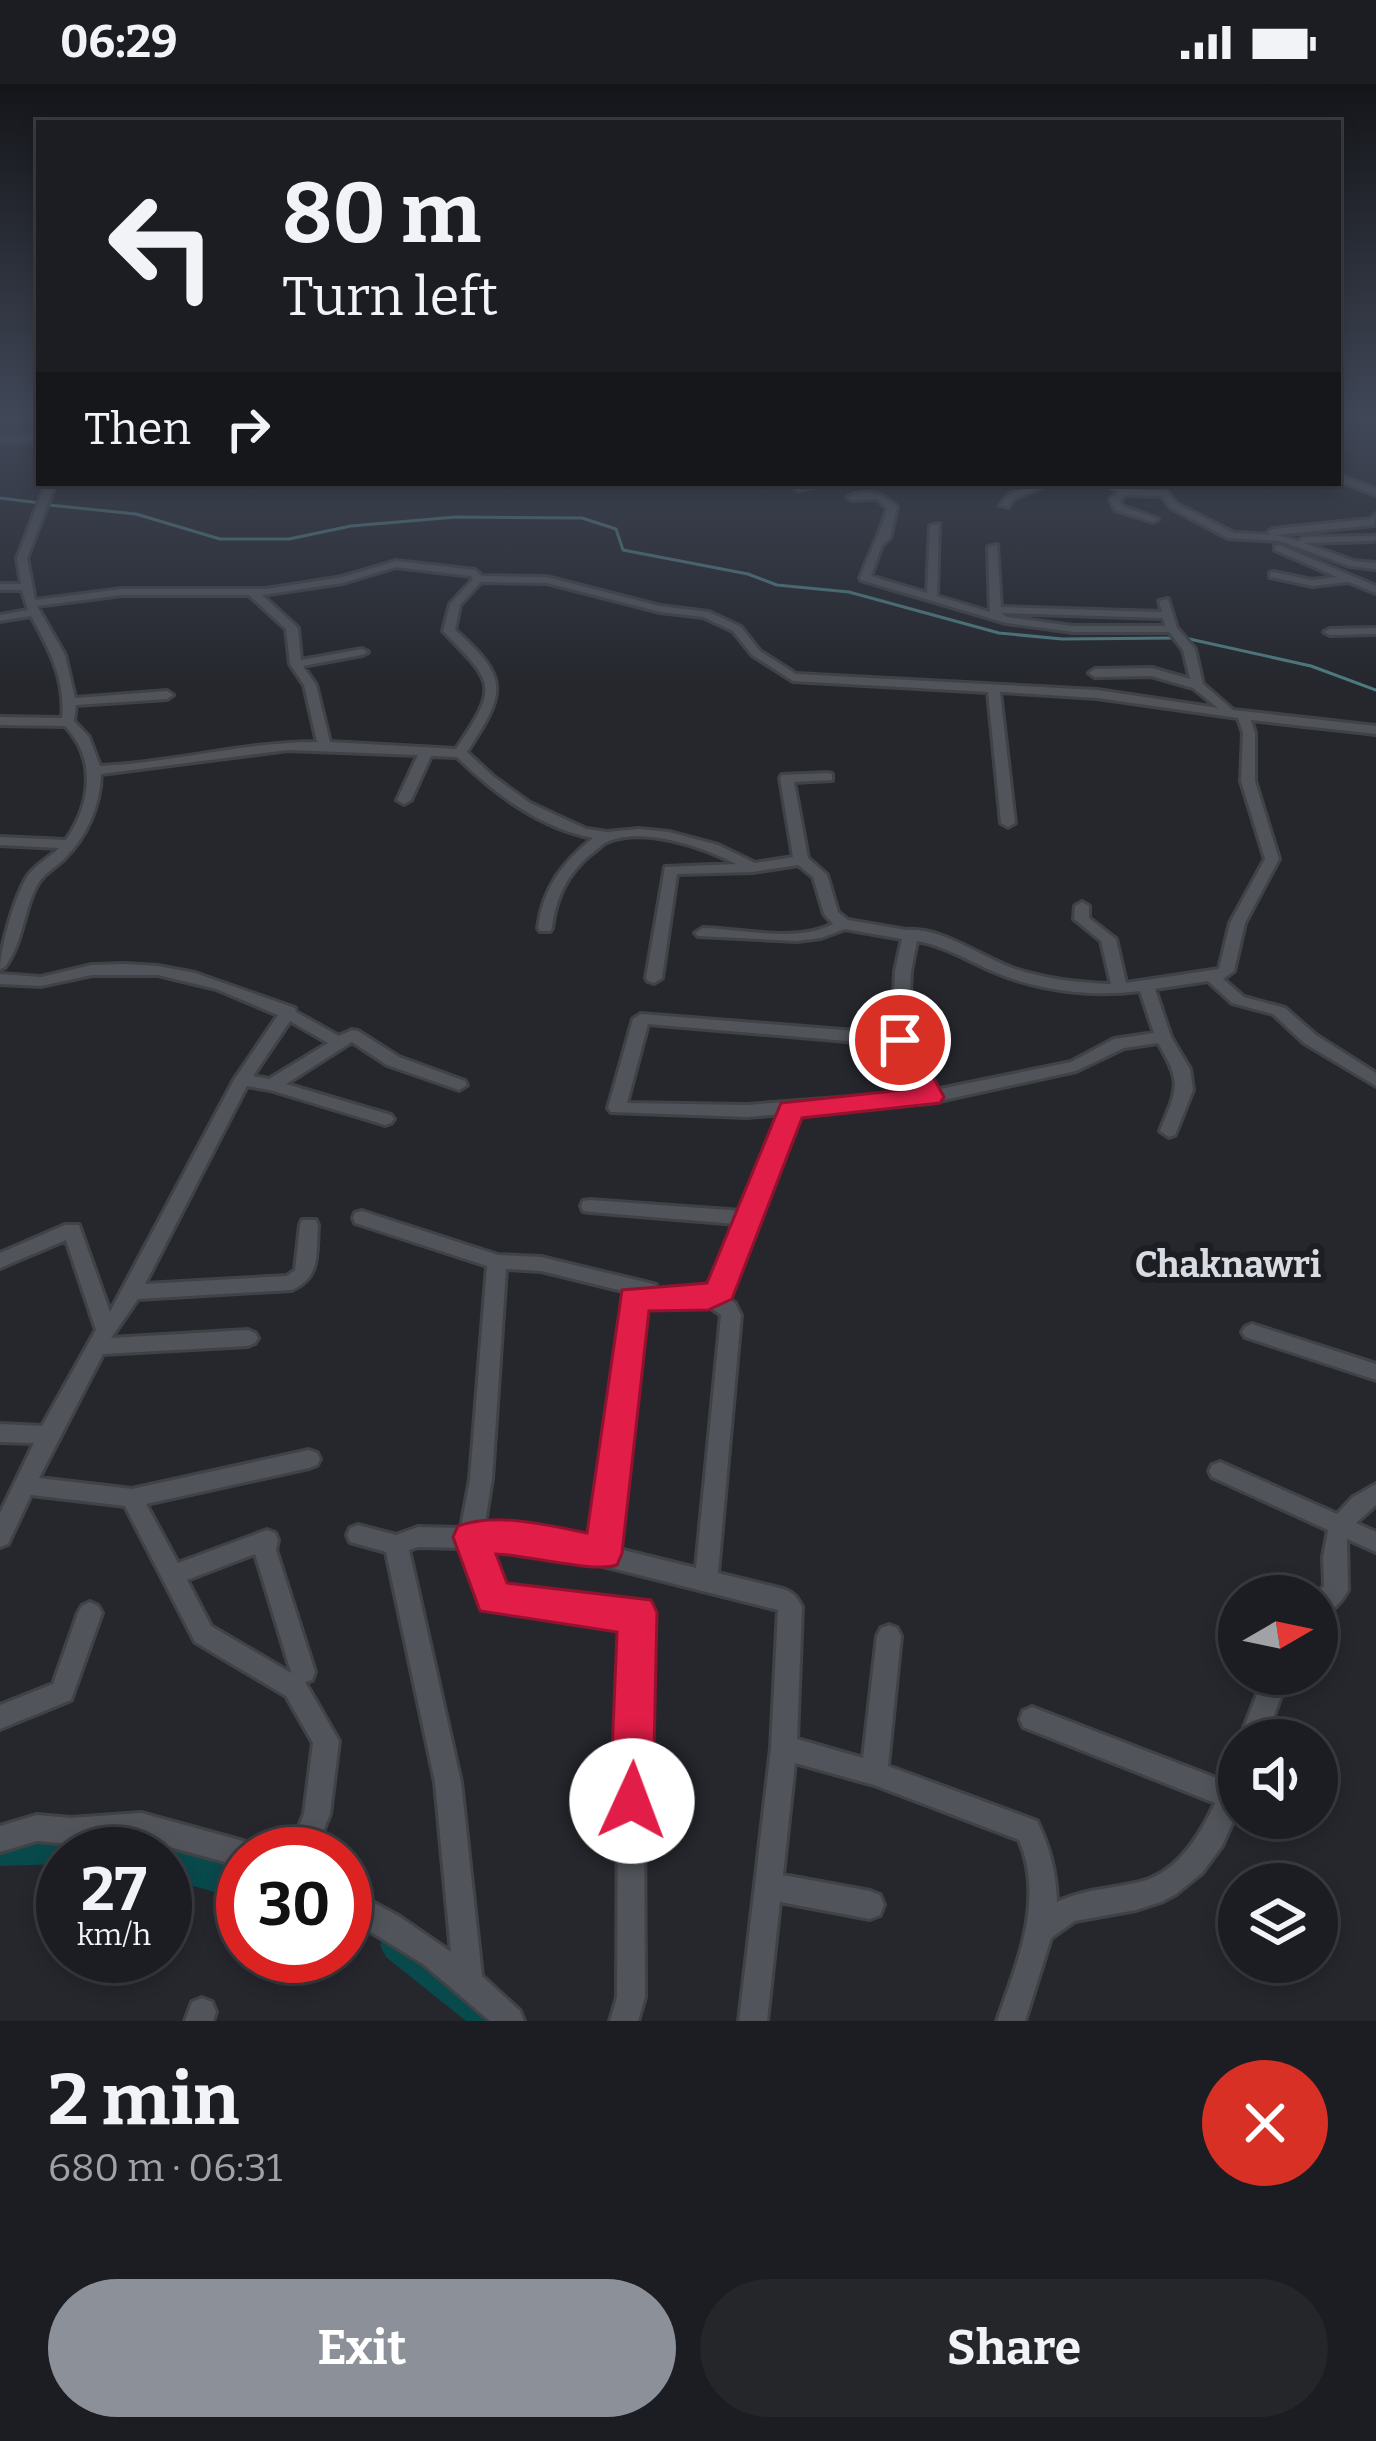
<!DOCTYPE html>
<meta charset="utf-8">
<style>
:root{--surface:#1c1d22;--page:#25262a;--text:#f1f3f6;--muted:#a0a2a5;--line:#3a3b40;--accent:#8c9099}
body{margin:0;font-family:Bitter,serif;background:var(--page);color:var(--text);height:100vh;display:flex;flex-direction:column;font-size:45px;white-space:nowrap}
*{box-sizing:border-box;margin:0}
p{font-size:39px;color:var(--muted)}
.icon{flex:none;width:66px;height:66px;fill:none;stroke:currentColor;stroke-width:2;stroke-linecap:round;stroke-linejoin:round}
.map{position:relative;height:1937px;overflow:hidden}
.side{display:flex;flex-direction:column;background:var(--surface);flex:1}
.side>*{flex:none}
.hud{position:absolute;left:36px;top:36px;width:1305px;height:366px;border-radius:0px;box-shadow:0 6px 18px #0003,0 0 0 3px var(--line);background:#1c1d22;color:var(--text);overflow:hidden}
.needle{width:78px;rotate:81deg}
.buttons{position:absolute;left:1218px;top:1491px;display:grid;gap:24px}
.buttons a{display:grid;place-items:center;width:120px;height:120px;border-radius:50%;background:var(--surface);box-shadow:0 6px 18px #0003,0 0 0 3px var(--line);font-size:60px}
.speed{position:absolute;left:36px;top:1743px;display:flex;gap:24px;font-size:60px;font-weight:700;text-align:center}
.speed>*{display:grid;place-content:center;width:156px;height:156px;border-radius:50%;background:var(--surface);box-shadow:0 6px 18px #0003,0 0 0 3px var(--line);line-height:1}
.speed small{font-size:30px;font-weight:400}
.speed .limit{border:18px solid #d22;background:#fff;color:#111}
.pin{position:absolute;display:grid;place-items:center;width:102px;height:102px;color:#fff;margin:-51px;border:6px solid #fff;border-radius:50%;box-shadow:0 3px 12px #0007}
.me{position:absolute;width:132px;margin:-66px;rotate:2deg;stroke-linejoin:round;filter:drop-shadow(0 0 9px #0008)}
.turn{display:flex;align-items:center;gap:42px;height:252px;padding:0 48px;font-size:54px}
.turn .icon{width:156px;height:156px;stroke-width:2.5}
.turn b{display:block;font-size:84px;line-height:102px}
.then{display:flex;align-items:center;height:114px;padding:0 48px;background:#0003;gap:24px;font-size:45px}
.round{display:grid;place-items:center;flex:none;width:126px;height:126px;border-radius:63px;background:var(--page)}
.summary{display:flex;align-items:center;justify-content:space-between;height:204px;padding:0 48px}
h1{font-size:72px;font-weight:700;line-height:90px}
.primary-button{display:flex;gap:24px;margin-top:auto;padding:24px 48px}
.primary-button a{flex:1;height:138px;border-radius:72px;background:var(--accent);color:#fff;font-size:48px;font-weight:700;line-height:138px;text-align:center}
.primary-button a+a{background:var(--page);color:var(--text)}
.status{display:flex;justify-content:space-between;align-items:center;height:84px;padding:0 60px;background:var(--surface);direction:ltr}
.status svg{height:33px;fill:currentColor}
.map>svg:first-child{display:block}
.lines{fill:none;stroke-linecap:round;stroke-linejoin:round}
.stream{stroke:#4e7b7f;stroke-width:3}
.river{fill:#08494c;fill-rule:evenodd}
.minor-casing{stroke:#404246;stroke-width:6}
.minor{fill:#51545a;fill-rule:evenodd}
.route{fill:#e11d48;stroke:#92132f;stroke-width:3}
.labels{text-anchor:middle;stroke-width:12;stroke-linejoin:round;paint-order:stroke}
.quarter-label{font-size:36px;font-weight:bold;fill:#d8dbe2;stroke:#1c1e23}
</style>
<div class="status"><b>06:29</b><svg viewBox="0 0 49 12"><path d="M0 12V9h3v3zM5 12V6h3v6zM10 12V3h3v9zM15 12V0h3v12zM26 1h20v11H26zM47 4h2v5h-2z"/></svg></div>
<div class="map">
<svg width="1376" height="1937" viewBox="0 0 1376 1937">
<rect width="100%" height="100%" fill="#25272d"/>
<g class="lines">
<!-- stream -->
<g class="stream">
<polyline points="0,414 40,419"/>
<polyline points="49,421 136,430 220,455 289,455 351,442 456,433 582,434 616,445 623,466 748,490 777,501 849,508 999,549 1062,555 1176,554"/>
<polyline points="1185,554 1311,582 1376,606"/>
</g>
<!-- river -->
<g class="river">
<polygon points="96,1746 144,1758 149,1770 63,1770 63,1780 0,1782 0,1748"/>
<polygon points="165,1760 243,1782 243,1816 165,1794 165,1770 151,1770 153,1765"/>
<polygon points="398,1843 410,1849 508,1924 513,1937 466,1937 386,1873 380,1861 386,1849"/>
</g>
<defs>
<g id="minor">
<polygon points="39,351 39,357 0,359 0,353"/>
<polygon points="1338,391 1376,405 1376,411 1338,397"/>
<path d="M46,399H56L27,474L35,516L122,505H266L342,493L396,477L475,486L482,492L547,493L660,522L709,528L741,543L760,567L796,590L1097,606L1218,624L1193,604L1151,592L1095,593L1089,589L1095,585L1152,584L1190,595L1183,566L1169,548H1073L1006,539L861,496L860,494C869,468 881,450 887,424L877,415L852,416L847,413C866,405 883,409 897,423L890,454L882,461L871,492L927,509L930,442L939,440L937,512L990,528L988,463L997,461L1001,523L1162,528L1159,517L1168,515L1177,544L1195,565L1203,600L1233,626L1376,642V650L1251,636L1255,649V697L1279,775L1245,839L1234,887L1223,895L1244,913L1285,924L1316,951L1376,989V1002L1304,959L1273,930L1232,919L1208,897L1155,905L1171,953L1190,985L1193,1006L1175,1051L1169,1053L1160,1047C1177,1004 1183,1000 1158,959L1124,964L1076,987L930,1019L798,1029L759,1131L760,1134L725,1213L735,1219L741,1231L718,1489L783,1505C793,1508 797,1513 802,1523L797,1655L863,1674L877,1552L881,1544L889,1541L897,1544L901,1552L888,1682L1037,1737C1050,1764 1056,1787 1057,1818C1084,1805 1111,1805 1140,1798C1177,1789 1200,1752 1215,1719L1023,1643L1020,1635L1023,1627L1032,1623L1224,1697L1230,1682L1239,1679V1724L1222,1762L1202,1789L1176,1810L1161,1818L1136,1826L1075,1837L1051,1854L1025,1937H997C1017,1879 1045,1816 1019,1756L874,1701L795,1679L783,1791L870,1807L880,1811L884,1821L880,1831L870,1835L780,1818L767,1937H739L771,1664L778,1526L540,1466L486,1464L501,1506L626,1521L637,1518L645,1522L651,1534L644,1717L645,1913L638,1937H610L617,1913L618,1717L627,1542L485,1522L464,1464L418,1463L409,1466L461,1698L482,1892L520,1927L524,1937H490L423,1880L345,1832V1803L400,1833L451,1868L435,1698L386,1468L350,1458L347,1451L350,1444L358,1441L396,1451L418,1443L461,1444L470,1395L487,1182L355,1139L353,1134L355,1129L362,1127L498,1171L541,1173L649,1199L656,1201L658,1207L705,1206L712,1202L737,1140L590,1128L583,1127L581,1122L583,1117L590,1116L742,1127L780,1030L747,1033L611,1028L608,1024L633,935L641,930L893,950L895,887L902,855L845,845L821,854L797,857L698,852L695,849L703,844C743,845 797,859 833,840L824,830L813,793L798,781L753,788L677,790L662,894L654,899L648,897L646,894L665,783L736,780C703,763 643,742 607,758C605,758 593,769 591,770C567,790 556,813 552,844L550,847H540L538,844C543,804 562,779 593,754C540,744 495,710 457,673L431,672L411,716L404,720L397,716L418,671L288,666L101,690C100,722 87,753 63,776C53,785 43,790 36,803C23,829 23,858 5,883L0,885C0,863 16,808 29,790C37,780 50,773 59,764L0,761V753L66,756C91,720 97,675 65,642L0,641V633L62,634C66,596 49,564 31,532L0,537V531L28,526L22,506H0V500H21L17,474ZM396,483L471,492L473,495L450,520L443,547C495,600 499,601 456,665L330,658L316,601L303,582L362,571L368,568L362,565L301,576L298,544L262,511L343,499ZM481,498L547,499L660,528L703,533L733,547L752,571L793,597L988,608L1001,739L1008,743L1015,739L1000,608L1097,614L1238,634L1243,649L1241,697L1265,775L1230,839L1219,885L1126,899L1116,855L1089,834V822L1082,818L1075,822L1074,835L1101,857L1111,900C1078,899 1046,895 1015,885C980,873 943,843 906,846L848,836L838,828L827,791L808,774L794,698L832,696V690L827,689L782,691L780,694L793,773L755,779L718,761L669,748L639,745L607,748L586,745L530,719L494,693L467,668C505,609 511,595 455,546L460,521ZM122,511H249L286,545L290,580L304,601L317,658C244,658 173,679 100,682L89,653L74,637L76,621L167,615L173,611L167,607L75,614L65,571L37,522ZM1001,529L1163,534L1165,542H1073L1007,533ZM917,857C946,862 970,878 997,889C1041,907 1093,913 1140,907L1154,949L1114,955L1071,978L935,1006L908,956L911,887ZM648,940L894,961L919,1008L747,1021L627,1019ZM506,1185L541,1187L631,1209L624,1215L593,1459L540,1446L484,1445L492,1395ZM705,1220L721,1231L696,1484L615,1464L643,1222Z"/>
<polygon points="806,399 832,399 798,406 793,403"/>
<polygon points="1038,399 1051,399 1014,415 1008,423 1000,421 1008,411"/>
<polygon points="1068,399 1090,399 1085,402"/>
<polygon points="1102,399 1114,399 1126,405 1167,407 1177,420 1234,449 1271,451 1268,448 1273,445 1370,435 1376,430 1374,441 1276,451 1299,457 1303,453 1376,452 1376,456 1373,457 1304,459 1354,477 1376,479 1376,485 1349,482 1280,457 1228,454 1171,424 1161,412 1126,411 1120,416 1122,422 1158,435 1153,438 1115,426 1110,415 1118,408"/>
<polygon points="1279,461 1376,502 1376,509 1348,498 1312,502 1270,493 1270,489 1274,488 1312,496 1337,493 1275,466 1275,462"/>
<polygon points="1376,544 1376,550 1330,551 1324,548 1330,545"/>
<path d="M125,880L158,882L195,889L295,924L296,928L339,952L352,946L358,947L399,973L465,997L467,1001L459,1006L387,981L352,958L286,1000L391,1031L394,1035L391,1039L385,1041L270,1006L247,1002L145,1200L287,1192L295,1186L300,1141L302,1136H316L318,1141C316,1170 321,1193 292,1206L138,1215L111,1254L248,1246L255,1249L258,1254L255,1259L248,1262L103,1270L39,1394L132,1405L309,1366L317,1369L320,1375L317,1381L309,1384L146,1420L178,1479L267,1446L275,1449L278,1456L276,1466L315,1588L312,1596L305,1598L339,1657L330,1730L314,1770H288L304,1730L313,1659L286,1612L195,1558L125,1422L31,1411L8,1460L0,1463V1429L34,1359L0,1358V1340L42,1342L96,1246L66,1156L0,1184V1169L65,1141H79L110,1228L234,996L278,931L216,905L158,891H92L41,902L0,900V890L41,893L92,881ZM290,937L328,959L269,995L253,992ZM255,1470L291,1588V1589L211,1542L187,1496Z"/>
<polygon points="1252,1240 1376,1280 1376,1296 1245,1253 1242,1248 1245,1243"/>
<path d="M1220,1378L1337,1430L1353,1413L1376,1400V1421L1356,1439L1376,1448V1468L1347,1455L1348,1506C1342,1518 1330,1530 1317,1534V1512H1314L1324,1502L1323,1473L1328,1446L1212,1393L1209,1387L1212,1381Z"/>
<polygon points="90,1518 98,1522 102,1529 71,1616 0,1645 0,1621 53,1600 78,1529 82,1522"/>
<polygon points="1265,1590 1289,1590 1265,1656 1239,1656"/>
<polygon points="141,1729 243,1757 252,1761 256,1770 243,1770 243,1783 141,1755 71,1760 37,1757 0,1768 0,1742 37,1731 71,1734"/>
<polygon points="202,1914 212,1918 216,1928 213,1937 185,1937 192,1918"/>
</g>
</defs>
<!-- minor casing -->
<use href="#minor" class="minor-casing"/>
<!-- minor -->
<use href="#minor" class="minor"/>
</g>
<!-- sky -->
<linearGradient id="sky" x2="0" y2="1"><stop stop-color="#141519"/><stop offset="0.55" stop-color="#404757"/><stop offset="1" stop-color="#404757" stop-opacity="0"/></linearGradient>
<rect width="1376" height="604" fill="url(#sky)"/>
<!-- route -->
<path class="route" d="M900,947L910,950L944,1013L940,1019L802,1034L732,1215L708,1226L649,1227L622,1469L617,1481C594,1489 526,1471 496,1470L507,1499L651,1516L657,1528L653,1717L647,1732L632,1738L616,1732L610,1717L617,1548L480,1527L453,1453L458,1442C497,1428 548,1441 587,1449L622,1206L707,1199L781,1019L912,1005L887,956Z"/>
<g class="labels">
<!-- quarter labels -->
<g class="quarter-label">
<text x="1228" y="1193">Chaknawri</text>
</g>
</g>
</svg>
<div class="buttons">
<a><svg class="needle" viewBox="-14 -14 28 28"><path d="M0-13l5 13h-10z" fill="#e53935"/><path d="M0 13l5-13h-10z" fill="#a0a2a5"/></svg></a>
<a><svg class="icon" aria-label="sound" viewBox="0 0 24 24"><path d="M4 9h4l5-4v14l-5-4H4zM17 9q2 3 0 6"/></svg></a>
<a><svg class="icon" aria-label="layers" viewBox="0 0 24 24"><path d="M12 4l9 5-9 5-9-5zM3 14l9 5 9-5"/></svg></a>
</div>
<div class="speed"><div>27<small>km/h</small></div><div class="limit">30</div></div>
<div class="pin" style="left:900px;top:956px;background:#d93025"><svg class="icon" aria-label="arrive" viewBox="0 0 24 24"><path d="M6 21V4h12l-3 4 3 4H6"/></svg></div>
<svg class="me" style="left:632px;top:1717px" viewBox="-20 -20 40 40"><circle r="19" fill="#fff"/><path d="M0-13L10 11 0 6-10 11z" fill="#e11d48"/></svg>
<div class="hud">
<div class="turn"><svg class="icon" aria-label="left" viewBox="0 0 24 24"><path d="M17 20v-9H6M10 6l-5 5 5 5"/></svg><div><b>80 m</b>Turn left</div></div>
<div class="then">Then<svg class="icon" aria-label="right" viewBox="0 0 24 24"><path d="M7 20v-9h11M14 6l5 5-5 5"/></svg></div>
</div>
</div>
<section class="side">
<div class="summary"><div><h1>2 min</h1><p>680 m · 06:31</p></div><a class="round" style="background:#d93025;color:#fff"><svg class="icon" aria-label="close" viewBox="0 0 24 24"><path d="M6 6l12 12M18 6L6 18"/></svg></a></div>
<div class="primary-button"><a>Exit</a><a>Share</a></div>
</section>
